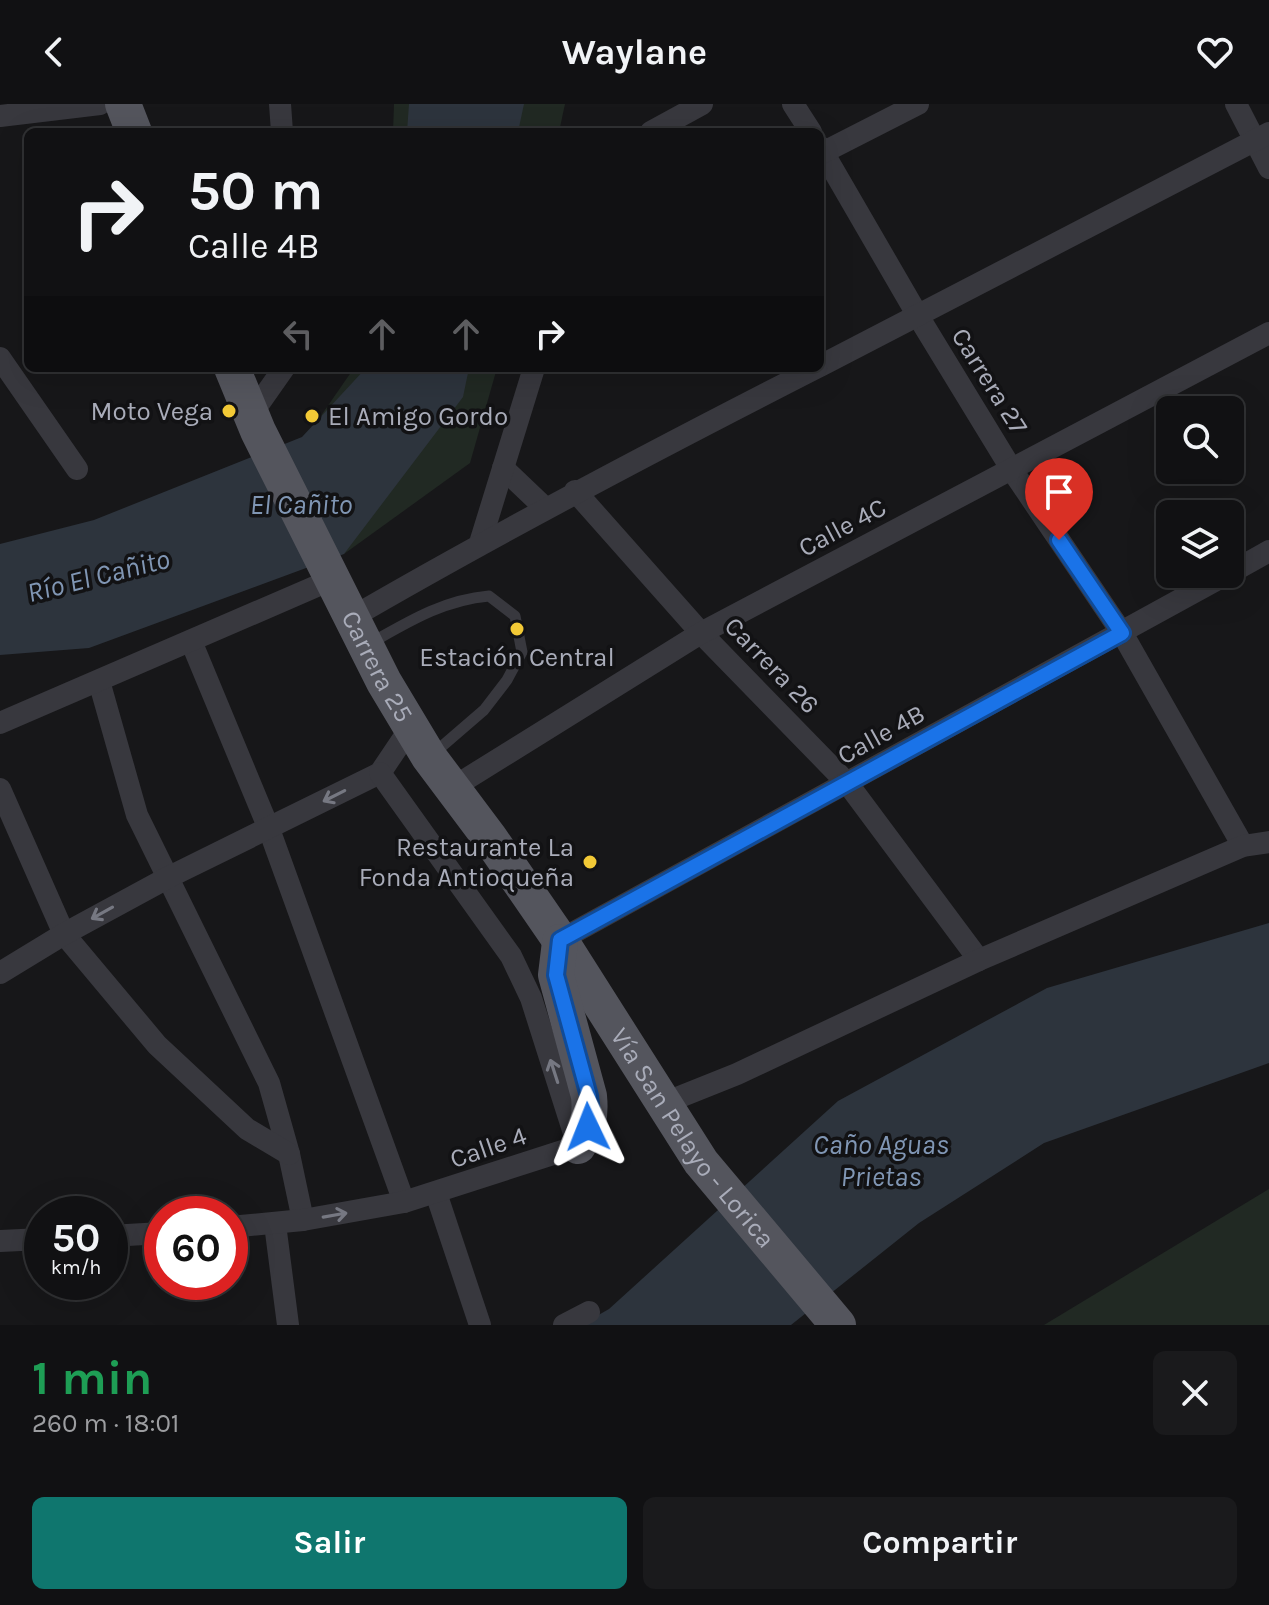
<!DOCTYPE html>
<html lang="es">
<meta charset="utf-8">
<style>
:root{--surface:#111113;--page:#1a1a1c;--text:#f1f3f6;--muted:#9c9da0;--line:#303133;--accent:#0f766e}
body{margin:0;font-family:Karla,sans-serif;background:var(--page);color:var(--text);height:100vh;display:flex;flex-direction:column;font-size:30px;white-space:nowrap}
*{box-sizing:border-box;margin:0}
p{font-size:26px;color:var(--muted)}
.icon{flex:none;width:44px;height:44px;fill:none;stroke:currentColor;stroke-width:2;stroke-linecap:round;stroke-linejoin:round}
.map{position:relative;height:1221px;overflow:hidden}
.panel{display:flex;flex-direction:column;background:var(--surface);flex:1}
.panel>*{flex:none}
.guide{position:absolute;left:24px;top:24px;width:800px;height:244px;border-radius:12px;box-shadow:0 8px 32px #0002,0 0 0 2px var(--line);background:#111113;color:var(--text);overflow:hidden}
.tools{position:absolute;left:1156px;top:292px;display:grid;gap:16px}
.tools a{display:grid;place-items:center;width:88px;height:88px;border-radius:12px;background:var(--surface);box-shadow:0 8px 32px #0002,0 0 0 2px var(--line);font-size:40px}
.speed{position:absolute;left:24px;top:1092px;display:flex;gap:16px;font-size:40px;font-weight:700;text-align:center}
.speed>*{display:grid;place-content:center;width:104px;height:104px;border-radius:50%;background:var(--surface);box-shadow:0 8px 32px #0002,0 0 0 2px var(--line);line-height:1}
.speed small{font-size:20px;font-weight:400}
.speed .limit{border:12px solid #d22;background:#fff;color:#111}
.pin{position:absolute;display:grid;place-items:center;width:68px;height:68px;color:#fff;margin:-82px -34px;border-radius:50% 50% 50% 0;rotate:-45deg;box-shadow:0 0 8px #0007}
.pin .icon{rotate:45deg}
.me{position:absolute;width:88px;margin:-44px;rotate:358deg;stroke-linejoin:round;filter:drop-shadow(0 0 6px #0008)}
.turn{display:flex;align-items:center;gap:28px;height:168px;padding:0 32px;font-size:36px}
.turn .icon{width:104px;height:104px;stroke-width:2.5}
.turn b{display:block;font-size:56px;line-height:68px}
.lanes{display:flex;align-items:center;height:76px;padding:0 32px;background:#0003;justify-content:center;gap:40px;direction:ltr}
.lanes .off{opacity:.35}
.round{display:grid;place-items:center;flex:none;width:84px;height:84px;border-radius:12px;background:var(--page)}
.overview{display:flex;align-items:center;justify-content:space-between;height:136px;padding:0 32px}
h1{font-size:48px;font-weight:700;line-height:60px;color:#1e9e55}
.action{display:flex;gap:16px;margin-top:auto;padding:16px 32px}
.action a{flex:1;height:92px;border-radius:12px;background:var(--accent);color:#fff;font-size:32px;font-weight:700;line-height:92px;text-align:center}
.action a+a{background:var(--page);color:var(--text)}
header{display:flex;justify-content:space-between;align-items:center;height:104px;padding:0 32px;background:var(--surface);font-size:36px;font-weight:700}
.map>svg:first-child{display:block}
.green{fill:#212923}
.water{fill:#2d343d}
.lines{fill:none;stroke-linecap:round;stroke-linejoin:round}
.lane{stroke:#38383e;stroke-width:11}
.street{stroke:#38383e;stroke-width:22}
.primary{stroke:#54555d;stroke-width:36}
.oneway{stroke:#767882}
.route-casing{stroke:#114b97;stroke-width:20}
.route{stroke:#1a73e8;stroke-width:14}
.poi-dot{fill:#f2c936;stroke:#121214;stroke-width:3}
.labels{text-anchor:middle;stroke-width:7;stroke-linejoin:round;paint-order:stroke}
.street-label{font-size:26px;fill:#a9acb9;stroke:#121214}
.poi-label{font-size:26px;fill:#a9acb9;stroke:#121214;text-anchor:end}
.water-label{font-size:28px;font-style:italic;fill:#8096b4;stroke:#121214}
</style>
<header><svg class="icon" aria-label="back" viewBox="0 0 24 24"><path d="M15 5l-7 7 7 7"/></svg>Waylane<svg class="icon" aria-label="heart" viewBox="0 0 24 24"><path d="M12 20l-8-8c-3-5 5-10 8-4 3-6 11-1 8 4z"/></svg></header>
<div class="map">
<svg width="1269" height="1221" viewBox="0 0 1269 1221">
<rect width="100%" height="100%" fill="#171719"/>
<!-- green -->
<g class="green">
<polygon points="394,0 565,0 559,28 393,28"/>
<polygon points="354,264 497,264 470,359 344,450 298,345"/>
<polygon points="1269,1085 1269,1221 1044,1221"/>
</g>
<!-- water -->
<g class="water">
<polygon points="409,0 524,0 518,28 407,28"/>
<polygon points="366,264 469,264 463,293 344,450 89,544 0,551 0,440 94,416 302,333"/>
<polygon points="1269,819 1269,959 1044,1039 919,1119 791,1221 581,1221 609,1205 838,997 1047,884"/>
</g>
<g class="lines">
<!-- lane -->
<path class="lane" d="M369,540C408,518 443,496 489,492L515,512L522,548L507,576L484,606L433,650"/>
<!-- street -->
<g class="street">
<polyline points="280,0 282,28"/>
<polyline points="793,0 811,28"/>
<polyline points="1236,0 1269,64"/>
<polyline points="0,12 100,0"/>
<polyline points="651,28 702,0"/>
<polyline points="820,43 918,212 1012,366 1122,529 1243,742"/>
<polyline points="820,50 918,0"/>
<polyline points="0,254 77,365"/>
<polyline points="820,262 1269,29"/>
<polyline points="251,311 284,264"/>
<polyline points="503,364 545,404"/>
<polyline points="575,387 701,529 848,680 979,856"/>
<polyline points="480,439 534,264"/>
<polyline points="1230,469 1269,447"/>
<path d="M351,514C504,425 659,344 816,264"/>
<polyline points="191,537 269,725 404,1098"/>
<polyline points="99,577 137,711 269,979 289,1050 303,1116"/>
<polyline points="0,619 333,475"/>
<polyline points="452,684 701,529 1269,229"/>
<polyline points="0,685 64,830 157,941 247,1025 289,1050"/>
<polyline points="560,836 1227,470"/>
<polyline points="0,869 64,830 169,773 380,669 411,623"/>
<polyline points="662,1000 737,970 979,856 1243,742 1269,738"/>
<polyline points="436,1089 480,1221"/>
<polyline points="275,1120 288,1221"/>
<polyline points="230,1123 303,1116 404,1098 578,1042 531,894 511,852 380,669"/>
<polyline points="110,1132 162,1129"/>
<polyline points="0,1137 42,1135"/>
<polyline points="564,1221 589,1208"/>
</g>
<!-- primary -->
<g class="primary">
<polyline points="123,0 134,28"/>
<path id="s1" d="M232,264L258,327L384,578L429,653L489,733L560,836L701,1058L838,1221"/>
<path d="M560,838L556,871L589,992C591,1012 588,1024 578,1042"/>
</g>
</g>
<!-- one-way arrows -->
<defs><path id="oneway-shaft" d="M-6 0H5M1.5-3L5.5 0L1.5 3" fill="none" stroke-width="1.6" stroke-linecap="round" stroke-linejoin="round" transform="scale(2)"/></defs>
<g class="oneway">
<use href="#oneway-shaft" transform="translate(334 692) rotate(153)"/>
<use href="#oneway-shaft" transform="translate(102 809) rotate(151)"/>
<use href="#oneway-shaft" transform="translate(554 967) rotate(-108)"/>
<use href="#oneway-shaft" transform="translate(335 1111) rotate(-10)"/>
</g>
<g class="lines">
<defs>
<polyline id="route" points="588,1023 591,1009 589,992 556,871 560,836 1122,529 1059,436"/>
</defs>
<!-- route casing -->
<use href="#route" class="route-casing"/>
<!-- route -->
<use href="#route" class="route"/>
</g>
<!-- markers -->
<g class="poi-dot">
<circle cx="229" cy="307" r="8"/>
<circle cx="312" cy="312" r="8"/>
<circle cx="517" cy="525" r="8"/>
<circle cx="590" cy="758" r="8"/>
</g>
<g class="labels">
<!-- street labels -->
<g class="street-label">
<text transform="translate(990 277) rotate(58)" y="9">Carrera 27</text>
<text transform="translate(842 423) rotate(-28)" y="9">Calle 4C</text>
<text dy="9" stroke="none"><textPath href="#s1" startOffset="332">Carrera 25</textPath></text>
<text transform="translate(772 561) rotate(46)" y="9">Carrera 26</text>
<text transform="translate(881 630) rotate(-29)" y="9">Calle 4B</text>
<text dy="9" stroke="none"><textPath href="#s1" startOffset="900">Vía San Pelayo - Lorica</textPath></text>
<text transform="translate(488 1043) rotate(-19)" y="9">Calle 4</text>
</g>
<!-- poi labels -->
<g class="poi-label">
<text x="213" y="316">Moto Vega</text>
<text x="328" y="321" text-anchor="start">El Amigo Gordo</text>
<text x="517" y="562" text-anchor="middle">Estación Central</text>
<text x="574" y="752">Restaurante La<tspan x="574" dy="30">Fonda Antioqueña</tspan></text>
</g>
<!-- water labels -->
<g class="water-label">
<text x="301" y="410">El Cañito</text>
<text transform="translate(98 471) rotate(-14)" y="10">Río El Cañito</text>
<text x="881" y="1050">Caño Aguas<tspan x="881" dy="32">Prietas</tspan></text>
</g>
</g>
</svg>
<div class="tools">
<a><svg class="icon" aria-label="search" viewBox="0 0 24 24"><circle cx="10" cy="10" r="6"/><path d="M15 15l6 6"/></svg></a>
<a><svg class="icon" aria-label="layers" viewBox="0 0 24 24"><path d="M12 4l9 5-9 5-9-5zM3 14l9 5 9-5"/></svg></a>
</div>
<div class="speed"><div>50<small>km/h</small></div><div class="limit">60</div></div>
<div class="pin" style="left:1059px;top:436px;background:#d93025"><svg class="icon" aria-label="arrive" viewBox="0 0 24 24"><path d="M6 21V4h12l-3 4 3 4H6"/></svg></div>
<svg class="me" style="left:588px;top:1023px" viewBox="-20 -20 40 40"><path d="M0-17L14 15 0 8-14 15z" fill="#1a73e8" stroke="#fff" stroke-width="4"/></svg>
<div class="guide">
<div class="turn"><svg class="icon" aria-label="right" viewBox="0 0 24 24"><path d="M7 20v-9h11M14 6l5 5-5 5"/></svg><div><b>50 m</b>Calle 4B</div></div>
<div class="lanes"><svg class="icon off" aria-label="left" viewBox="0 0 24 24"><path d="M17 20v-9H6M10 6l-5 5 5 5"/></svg><svg class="icon off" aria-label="ahead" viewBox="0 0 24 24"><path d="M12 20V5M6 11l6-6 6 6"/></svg><svg class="icon off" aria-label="ahead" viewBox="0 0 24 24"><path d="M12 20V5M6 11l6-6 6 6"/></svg><svg class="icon" aria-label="right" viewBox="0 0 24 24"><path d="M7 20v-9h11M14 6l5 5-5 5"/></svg></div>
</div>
</div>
<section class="panel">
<div class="overview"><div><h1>1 min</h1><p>260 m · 18:01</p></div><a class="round"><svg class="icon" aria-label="close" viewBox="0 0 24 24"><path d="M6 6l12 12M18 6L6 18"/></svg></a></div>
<div class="action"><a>Salir</a><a>Compartir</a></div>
</section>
